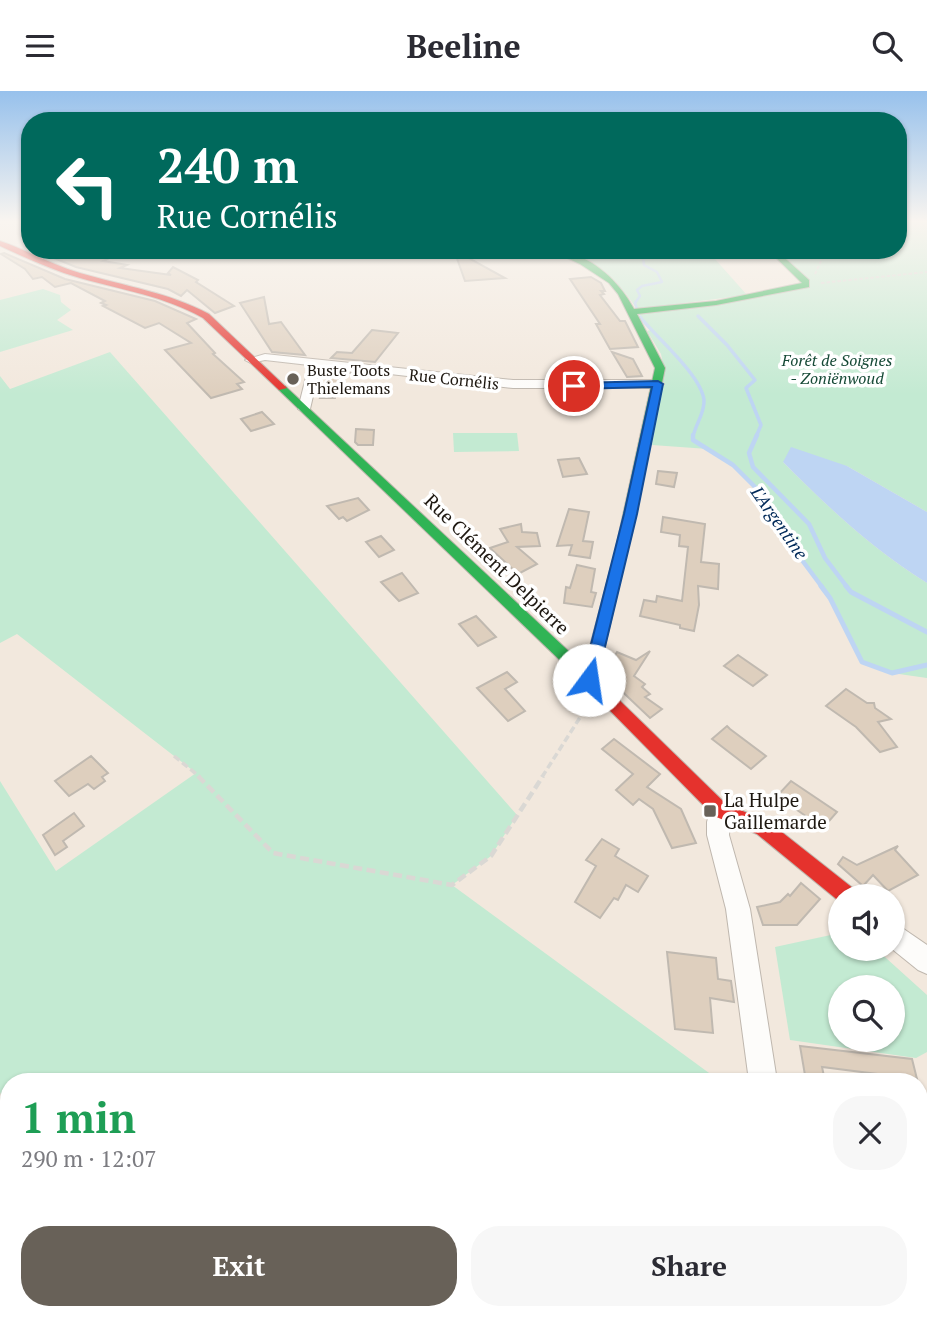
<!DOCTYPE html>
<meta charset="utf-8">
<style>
:root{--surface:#fff;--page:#f7f7f7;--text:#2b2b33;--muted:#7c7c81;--accent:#686158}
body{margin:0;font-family:"PT Serif",serif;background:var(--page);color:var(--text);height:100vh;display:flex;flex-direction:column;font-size:26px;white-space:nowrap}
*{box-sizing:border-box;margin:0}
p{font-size:23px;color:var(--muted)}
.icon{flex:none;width:38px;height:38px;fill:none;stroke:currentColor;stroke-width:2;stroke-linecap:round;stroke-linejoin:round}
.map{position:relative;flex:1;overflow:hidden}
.drawer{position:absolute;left:0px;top:982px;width:928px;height:247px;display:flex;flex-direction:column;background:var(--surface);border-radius:28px 28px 0 0;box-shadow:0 2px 5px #0004}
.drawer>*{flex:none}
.top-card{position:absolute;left:21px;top:21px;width:886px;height:147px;border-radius:28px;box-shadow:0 2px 5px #0004;background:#00695c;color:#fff;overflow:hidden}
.tools{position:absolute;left:828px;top:793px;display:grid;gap:14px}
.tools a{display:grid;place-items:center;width:77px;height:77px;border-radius:50%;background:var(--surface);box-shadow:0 2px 5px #0004;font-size:35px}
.pin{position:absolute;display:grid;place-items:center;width:60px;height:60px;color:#fff;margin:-30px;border:4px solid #fff;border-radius:50%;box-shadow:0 2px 7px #0007}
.me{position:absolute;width:77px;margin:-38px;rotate:14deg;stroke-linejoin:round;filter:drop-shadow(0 0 5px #0008)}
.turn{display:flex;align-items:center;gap:24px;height:147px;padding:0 21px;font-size:32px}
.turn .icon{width:91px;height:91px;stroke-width:2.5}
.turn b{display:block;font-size:49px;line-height:60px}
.round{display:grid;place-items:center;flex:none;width:74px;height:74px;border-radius:28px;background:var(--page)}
.summary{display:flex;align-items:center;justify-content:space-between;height:119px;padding:0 21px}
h1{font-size:42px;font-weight:800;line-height:52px;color:#1e9e55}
.primary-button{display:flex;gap:14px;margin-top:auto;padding:14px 21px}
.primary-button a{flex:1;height:80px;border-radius:28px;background:var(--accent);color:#fff;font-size:28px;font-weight:800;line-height:80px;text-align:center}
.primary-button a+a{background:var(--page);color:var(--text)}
header{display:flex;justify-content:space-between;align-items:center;height:91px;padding:0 21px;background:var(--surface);font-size:32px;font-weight:800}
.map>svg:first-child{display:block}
.green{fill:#c3ead2;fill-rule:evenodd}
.water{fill:#bed5f3}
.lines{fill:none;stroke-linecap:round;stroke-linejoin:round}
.stream-far3{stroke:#bed5f3;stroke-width:2.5}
.stream-far2{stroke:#bed5f3;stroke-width:3.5}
.stream-far1{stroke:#bed5f3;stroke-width:4.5}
.stream{stroke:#bed5f3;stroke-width:5}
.building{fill:#decfbe;stroke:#c0b9b0;stroke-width:2}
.street-casing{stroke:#bfb7ae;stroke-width:2}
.fast-casing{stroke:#bfb7ae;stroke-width:2}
.slow-casing{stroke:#bfb7ae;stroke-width:2}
.jam-casing{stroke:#bfb7ae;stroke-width:2}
.path-far2{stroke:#dad8d4;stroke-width:2;stroke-dasharray:3.5 2;stroke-linecap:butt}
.path-far1{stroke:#dad8d4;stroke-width:3.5;stroke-dasharray:7 3.5;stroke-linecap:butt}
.path{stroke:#dad8d4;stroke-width:4.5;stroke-dasharray:9 4.5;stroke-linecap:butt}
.street{fill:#fdfcfa;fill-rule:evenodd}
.fast{fill:#30b455;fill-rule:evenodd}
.slow{fill:#ff9f0a;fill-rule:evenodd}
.jam{fill:#e5322d;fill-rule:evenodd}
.route{fill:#1a73e8;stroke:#114b97;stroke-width:2}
.poi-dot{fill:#686158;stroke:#fff;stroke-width:2.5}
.labels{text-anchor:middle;stroke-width:7;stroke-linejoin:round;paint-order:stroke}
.far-park-label{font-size:16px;font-style:italic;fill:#164936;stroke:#fff}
.far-poi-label{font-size:16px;fill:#1e1811;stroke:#fff;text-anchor:start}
.far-street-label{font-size:16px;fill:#1e1811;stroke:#fff}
.far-water-label{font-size:18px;font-style:italic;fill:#002958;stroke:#fff}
.street-label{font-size:19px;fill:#1e1811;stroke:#fff}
.poi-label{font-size:19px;fill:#1e1811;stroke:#fff;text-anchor:start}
</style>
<header><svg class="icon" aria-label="menu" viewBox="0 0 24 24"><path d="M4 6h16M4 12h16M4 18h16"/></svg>Beeline<svg class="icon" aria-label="search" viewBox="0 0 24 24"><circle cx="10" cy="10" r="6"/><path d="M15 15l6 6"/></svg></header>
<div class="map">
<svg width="927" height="1228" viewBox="0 0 927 1228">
<rect width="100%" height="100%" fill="#f2e8dd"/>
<!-- green -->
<g class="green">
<path d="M898,131H927V421L847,375L783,371C829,417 872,458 927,492V587L892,582L862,571L830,507L793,457L761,402L733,374L708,358L652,354L664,278L661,263L647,240L651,239L639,223L810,195L775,159H898Z"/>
<polygon points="568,159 707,159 747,204 637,218 626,203 565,161"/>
<polygon points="43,198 60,204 61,211 71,219 57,229 73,239 0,261 0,209"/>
<polygon points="110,261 517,724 491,765 452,794 720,990 617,990 608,983 587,990 9,990 9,1025 0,1001 0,690 56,780 196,682 17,543 0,552 0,285 10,298"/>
<polygon points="453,342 517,342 519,360 454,361"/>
<path d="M840,842V858H876L927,904V961L916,967L790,949L775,856ZM892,896V948H840V896Z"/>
<polygon points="79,1220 317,1220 317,1228 82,1228"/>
<polygon points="721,1220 778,1220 779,1228 723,1228"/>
</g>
<!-- water -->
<path class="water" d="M791,356L847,375L927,421V492C872,458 829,417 783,371Z"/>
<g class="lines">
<!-- stream-far3 -->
<polyline class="stream-far3" points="635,159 643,166 644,174 657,181 662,191 642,195 637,199 640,205 635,212 637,218"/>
<!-- stream-far2 -->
<g class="stream-far2">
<polyline points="698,225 727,254 755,289 746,297 761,334 756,346"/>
<path d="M640,226C656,246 701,284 704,309C705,322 695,334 693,346"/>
</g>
<!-- stream-far1 -->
<g class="stream-far1">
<polyline points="693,344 693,349 733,374 761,402 793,457 822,496"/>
<polyline points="757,344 749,362 753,376 809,433 825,467 847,496"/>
</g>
<!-- stream -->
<g class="stream">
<polyline points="821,495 830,507 862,571 892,582 927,574"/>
<polyline points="846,495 851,501 927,541"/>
</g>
</g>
<!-- building -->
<g class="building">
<polygon points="34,159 126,159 103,170 127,174 120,177 171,184 168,182 173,176 198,189 196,191 234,215 215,222 187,199 181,205 168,198 76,176"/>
<polygon points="454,159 505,187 465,190"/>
<polygon points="4,162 65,188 155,210 196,228 187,232 215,262 213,263 244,291 237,293 242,298 211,307 165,259 191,252 159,232 145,237 103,215 106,214 101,212 105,210 71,192 55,196 42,186 33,188 25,178 1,163"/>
<polygon points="591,186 601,192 605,200 601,200 604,203 600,204 620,230 625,230 638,256 610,258 596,233 600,233 570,188"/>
<polygon points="264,206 269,233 281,231 305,264 272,261 240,212"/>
<polygon points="372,239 398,242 375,271 331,267 337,261 352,262"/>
<polygon points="612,261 633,268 642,285 627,286"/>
<polygon points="322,278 355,282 341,282 335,307 320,307 324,295 335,282 322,280"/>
<polygon points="262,321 274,333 251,340 241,328"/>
<polygon points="356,338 374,339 373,354 358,354 355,351"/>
<polygon points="579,367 587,383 563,386 558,369"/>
<polygon points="658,380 677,382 674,396 656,393"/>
<polygon points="358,407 369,419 347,430 343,426 339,428 327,415"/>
<polygon points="569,418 589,421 583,450 593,451 590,467 569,464 572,454 557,455"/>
<polygon points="663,426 705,433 701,471 719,473 718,498 698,495 699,514 694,540 680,537 680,534 640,525 644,509 656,511 657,505 682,510 688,456 679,455 680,444 661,441"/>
<polygon points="521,433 522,441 537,442 540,455 517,456 537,473 518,483 490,457 508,451 500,438"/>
<polygon points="381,445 394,459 379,466 366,451"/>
<polygon points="577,474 595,478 591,501 596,502 592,516 564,512 566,496 570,497"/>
<polygon points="402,482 418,502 399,510 381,491"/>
<polygon points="476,525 496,546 478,555 459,533"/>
<polygon points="650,560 634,585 645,593 642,596 650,603 645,606 662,618 650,627 609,588 617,582 608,577 617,561 636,569"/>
<polygon points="738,564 767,584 753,595 724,575"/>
<polygon points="507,581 517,591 505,598 525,620 508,630 477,597"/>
<polygon points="846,598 867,612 874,612 875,617 891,628 878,631 897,656 880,661 856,636 826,615"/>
<polygon points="727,635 730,638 766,665 751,678 712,648"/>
<polygon points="614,648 660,683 647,696 681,718 696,752 672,757 653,718 639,708 633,714 616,699 633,683 602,658"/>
<polygon points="91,665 108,682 102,686 105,690 94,698 88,693 69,705 55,690"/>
<polygon points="791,690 837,721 823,737 777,705"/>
<polygon points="74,722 84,735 63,750 67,756 55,764 43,744"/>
<polygon points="602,748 619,758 615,765 648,785 638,801 626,794 618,809 614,807 600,827 575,811 596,775 586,769"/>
<polygon points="898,755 895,759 918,784 888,800 873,784 863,795 838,773 843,766 857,774"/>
<polygon points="801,792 820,808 797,834 763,834 757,816 780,811 788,803 790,805"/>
<polygon points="667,861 716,867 718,888 731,890 734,911 710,907 713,942 675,938"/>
<polygon points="800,955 912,968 917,988 822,976 825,990 806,990"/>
</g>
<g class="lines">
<defs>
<g id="street">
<polygon points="265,263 513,289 658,289 664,293 658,297 513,297 320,275 310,318 304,322 298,318 309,274 265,269 251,272 245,269"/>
<polygon points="720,709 728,712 731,719 729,744 750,818 777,990 749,990 726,818 707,744 707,731 712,712"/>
<polygon points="892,830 927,854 927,883 918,879 892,858"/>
<polygon points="781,1220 813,1220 815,1228 781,1228"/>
</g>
<g id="fast">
<path d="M550,159C586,159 618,188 634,218L716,210L802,192L768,159H776L809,189V196L716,214L637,223L665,277L627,461L621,465L615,461L655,277L618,203L609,192L580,173Z"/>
<polygon points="279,295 285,295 577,568 579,572 577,576 567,576 279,299"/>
</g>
<polygon id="slow" points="621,457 627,461 597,589 589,595 581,589 615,461"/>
<g id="jam">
<path d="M0,150C27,159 52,174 80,182C124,195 168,201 209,223L287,297L279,299L203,227C164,205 122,199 80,187C52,179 26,167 0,155Z"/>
<polygon points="572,566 577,568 726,713 769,731 854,798 857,805 840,805 840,811 757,743 714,725 567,576 565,572 567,568"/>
</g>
</defs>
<!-- street casing -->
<use href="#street" class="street-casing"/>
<!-- fast casing -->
<use href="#fast" class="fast-casing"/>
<!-- slow casing -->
<use href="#slow" class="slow-casing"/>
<!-- jam casing -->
<use href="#jam" class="jam-casing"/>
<!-- path-far2 -->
<g class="path-far2">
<polyline points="815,183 826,159"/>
<polyline points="821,192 927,181"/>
</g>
<!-- path-far1 -->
<g class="path-far1">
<polyline points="174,665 200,686"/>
<polyline points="542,686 588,614"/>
</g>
<!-- path -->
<polyline class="path" points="198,685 273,762 452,794 491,765 543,685"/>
<!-- street -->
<use href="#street" class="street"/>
<!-- fast -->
<use href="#fast" class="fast"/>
<!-- slow -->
<use href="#slow" class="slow"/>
<!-- jam -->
<use href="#jam" class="jam"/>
</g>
<!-- sky -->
<linearGradient id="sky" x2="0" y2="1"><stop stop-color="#97c1ec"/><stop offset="0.43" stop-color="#f9f5f0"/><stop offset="1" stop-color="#f9f5f0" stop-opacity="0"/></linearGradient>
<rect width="927" height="303" fill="url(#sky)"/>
<!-- route -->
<polygon class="route" points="658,290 663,293 637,423 597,589 589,595 582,589 624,423 652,296 574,298 569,295 574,292"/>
<!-- markers -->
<g class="poi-dot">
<circle cx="293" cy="288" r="7"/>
<rect x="703" y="713" width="14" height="14" rx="3.5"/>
</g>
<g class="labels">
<!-- far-park labels -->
<g class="far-park-label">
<text x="837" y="275">Forêt de Soignes<tspan x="837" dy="18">- Zoniënwoud</tspan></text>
</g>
<!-- far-poi labels -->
<g class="far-poi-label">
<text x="307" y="285">Buste Toots<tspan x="307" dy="18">Thielemans</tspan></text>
</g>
<!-- far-street labels -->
<g class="far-street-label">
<text transform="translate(454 288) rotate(6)" y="6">Rue Cornélis</text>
</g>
<!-- far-water labels -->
<g class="far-water-label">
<text transform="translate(779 432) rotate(55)" y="6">L'Argentine</text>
</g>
<!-- street labels -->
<g class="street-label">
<text transform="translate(497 473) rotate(44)" y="7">Rue Clément Delpierre</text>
</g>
<!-- poi labels -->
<g class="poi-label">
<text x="724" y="716">La Hulpe<tspan x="724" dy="22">Gaillemarde</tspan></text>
</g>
</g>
</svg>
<div class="tools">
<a><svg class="icon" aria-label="sound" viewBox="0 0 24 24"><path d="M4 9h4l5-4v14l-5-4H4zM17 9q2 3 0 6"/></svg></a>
<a><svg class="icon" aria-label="search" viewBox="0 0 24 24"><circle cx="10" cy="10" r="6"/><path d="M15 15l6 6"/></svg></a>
</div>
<div class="pin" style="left:574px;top:295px;background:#d93025"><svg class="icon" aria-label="arrive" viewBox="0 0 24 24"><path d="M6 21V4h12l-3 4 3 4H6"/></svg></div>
<svg class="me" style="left:589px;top:589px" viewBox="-20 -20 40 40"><circle r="19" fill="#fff"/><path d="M0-13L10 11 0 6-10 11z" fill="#1a73e8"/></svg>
<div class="top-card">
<div class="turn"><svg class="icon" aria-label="left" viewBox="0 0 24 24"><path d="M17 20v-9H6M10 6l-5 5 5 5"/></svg><div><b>240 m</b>Rue Cornélis</div></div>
</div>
<section class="drawer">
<div class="summary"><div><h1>1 min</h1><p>290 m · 12:07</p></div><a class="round"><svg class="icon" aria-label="close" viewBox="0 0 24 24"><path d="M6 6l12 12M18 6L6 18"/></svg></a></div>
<div class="primary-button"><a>Exit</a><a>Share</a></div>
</section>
</div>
